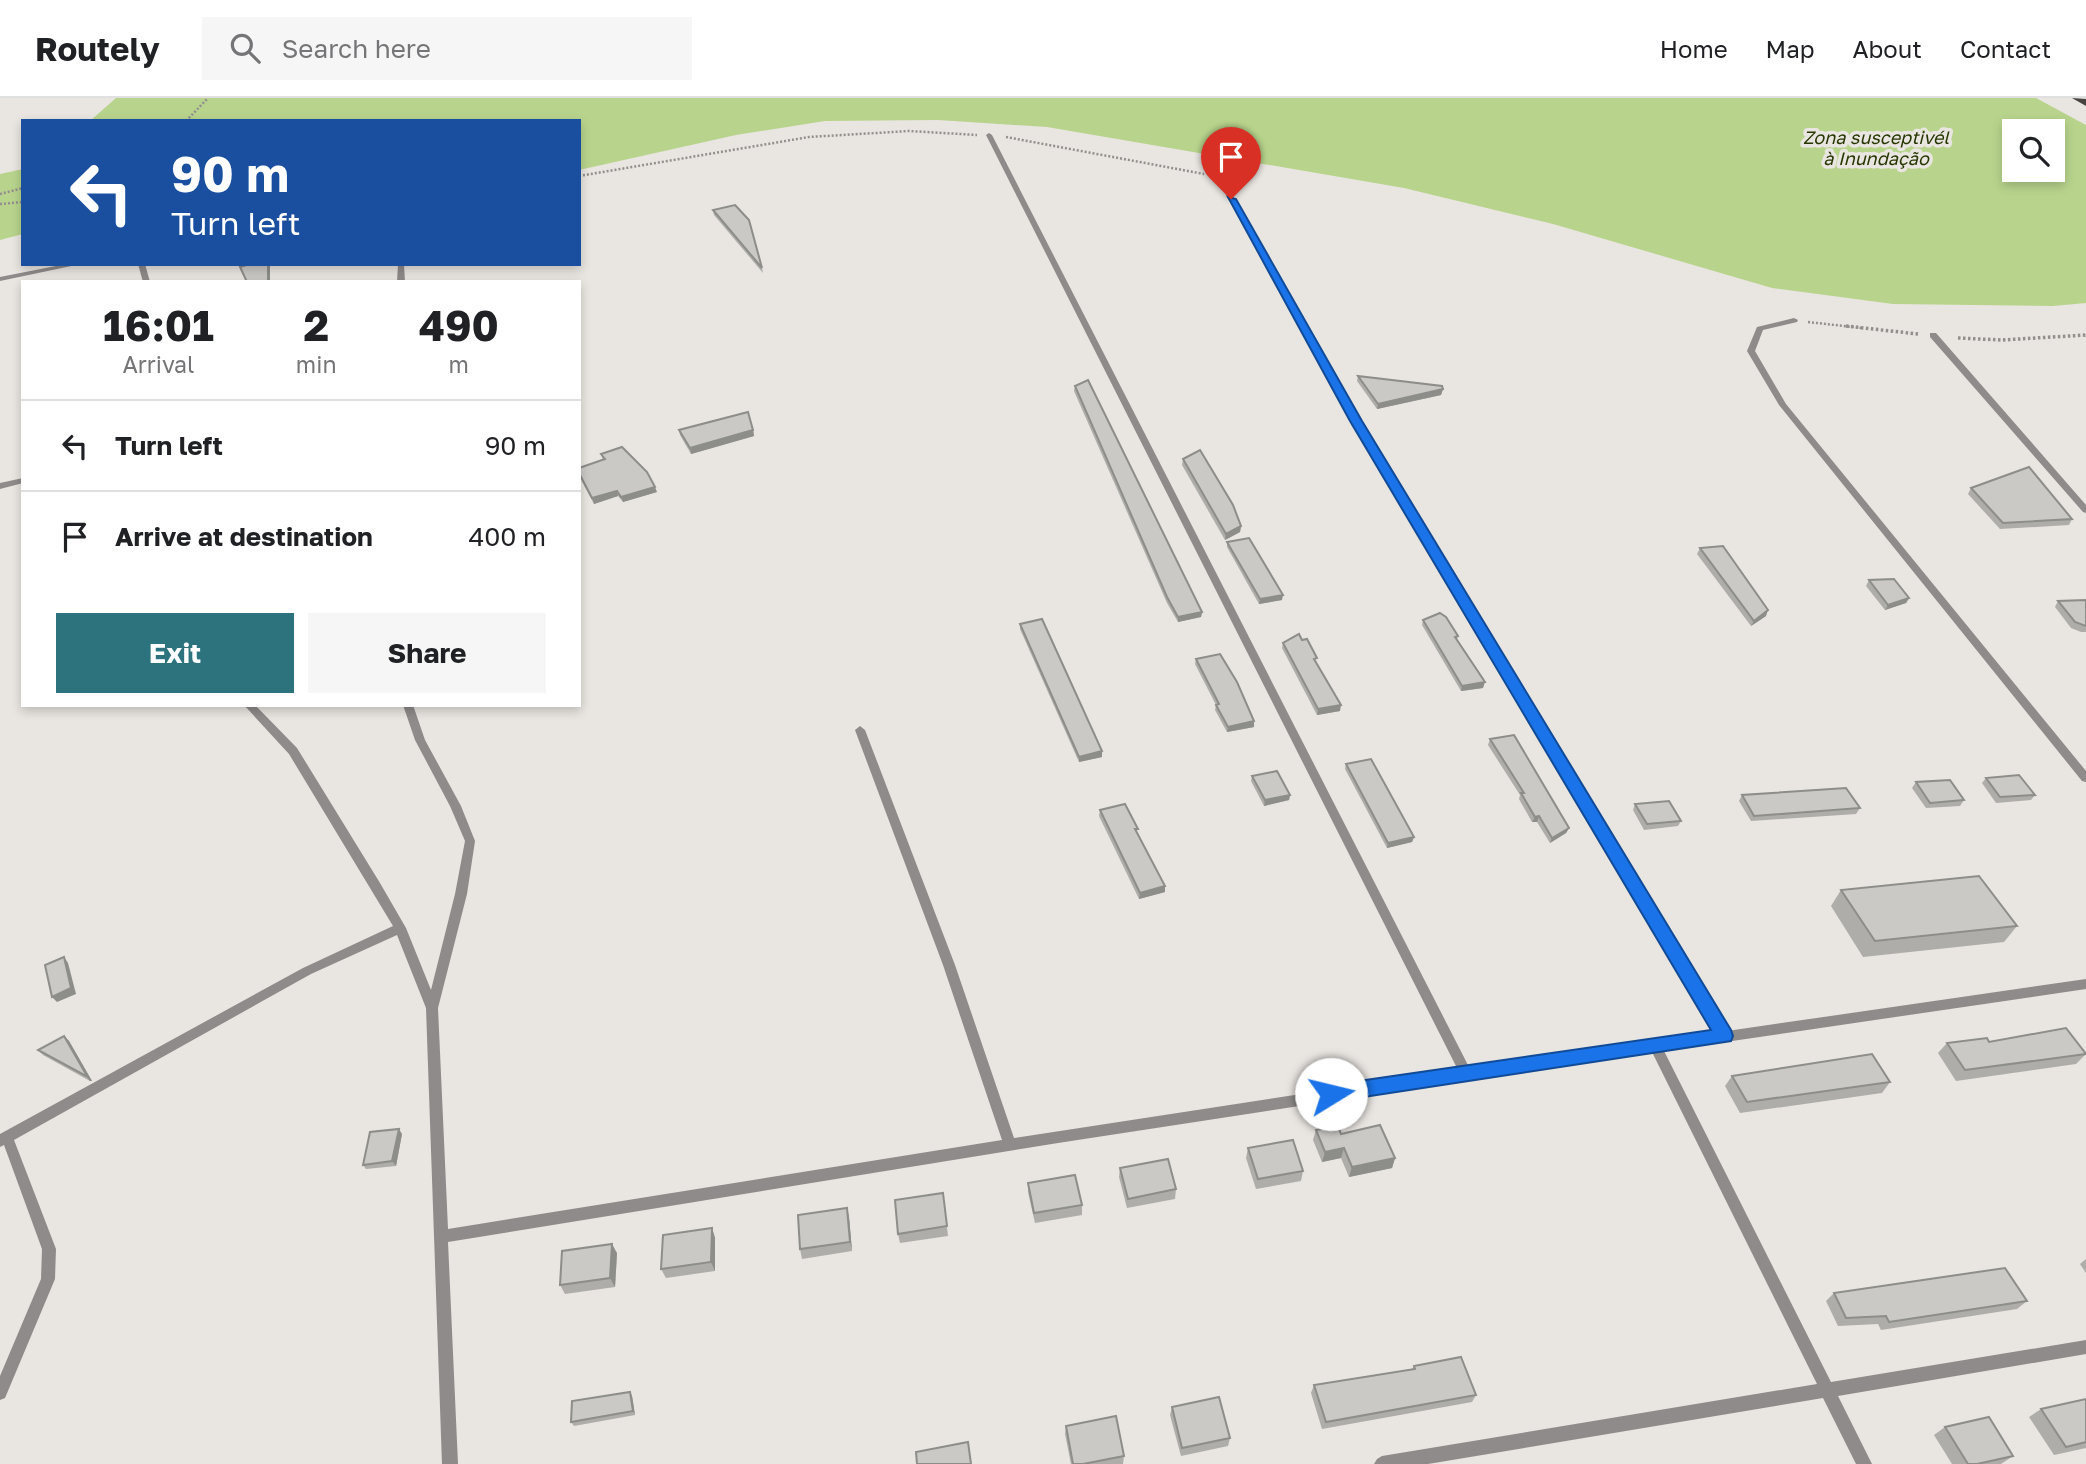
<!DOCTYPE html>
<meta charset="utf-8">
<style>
:root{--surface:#fff;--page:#f6f6f6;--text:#202124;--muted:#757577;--line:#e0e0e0;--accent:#2c737e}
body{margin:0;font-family:"Golos Text",sans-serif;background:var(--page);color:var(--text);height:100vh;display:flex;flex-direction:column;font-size:26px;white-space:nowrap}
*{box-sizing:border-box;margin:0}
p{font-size:23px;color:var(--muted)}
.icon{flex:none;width:38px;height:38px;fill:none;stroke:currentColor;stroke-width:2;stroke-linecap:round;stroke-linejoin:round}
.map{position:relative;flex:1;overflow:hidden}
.panel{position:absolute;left:21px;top:182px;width:560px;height:427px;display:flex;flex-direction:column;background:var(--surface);border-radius:0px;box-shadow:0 4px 10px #0003}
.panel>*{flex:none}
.guide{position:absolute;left:21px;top:21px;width:560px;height:147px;border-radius:0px;box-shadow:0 4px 10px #0003;background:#1a4fa0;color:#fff;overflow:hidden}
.fabs{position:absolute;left:2002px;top:21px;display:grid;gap:14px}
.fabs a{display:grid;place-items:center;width:63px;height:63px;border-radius:0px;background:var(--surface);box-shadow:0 4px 10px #0003;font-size:35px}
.pin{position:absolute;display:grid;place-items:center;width:60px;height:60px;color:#fff;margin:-72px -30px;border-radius:50% 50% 50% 0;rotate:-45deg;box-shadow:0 0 7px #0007}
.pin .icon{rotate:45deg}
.me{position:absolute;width:77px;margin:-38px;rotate:81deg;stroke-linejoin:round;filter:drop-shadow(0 0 5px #0008)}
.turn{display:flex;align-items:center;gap:24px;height:147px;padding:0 35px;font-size:32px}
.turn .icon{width:91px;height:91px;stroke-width:2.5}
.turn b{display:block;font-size:49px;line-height:60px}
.eta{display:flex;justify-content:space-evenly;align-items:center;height:119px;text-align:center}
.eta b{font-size:42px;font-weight:700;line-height:49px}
.cta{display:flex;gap:14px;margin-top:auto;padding:14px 35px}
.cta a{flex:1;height:80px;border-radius:0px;background:var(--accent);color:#fff;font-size:28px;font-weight:700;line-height:80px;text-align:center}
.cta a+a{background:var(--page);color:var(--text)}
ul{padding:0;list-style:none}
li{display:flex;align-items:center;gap:21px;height:91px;padding:0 35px;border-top:2px solid var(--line)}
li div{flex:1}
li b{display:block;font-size:26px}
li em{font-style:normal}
header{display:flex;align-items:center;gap:42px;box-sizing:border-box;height:98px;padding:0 35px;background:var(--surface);border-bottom:2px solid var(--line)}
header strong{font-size:33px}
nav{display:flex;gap:38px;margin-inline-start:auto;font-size:24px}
.search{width:490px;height:63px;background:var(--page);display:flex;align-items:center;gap:18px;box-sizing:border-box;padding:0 24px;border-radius:0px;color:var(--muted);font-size:26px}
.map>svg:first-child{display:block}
.water{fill:#b8d48c;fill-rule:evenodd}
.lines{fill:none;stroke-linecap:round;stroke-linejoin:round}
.path-far1{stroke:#928f8d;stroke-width:2.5;stroke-dasharray:2 2;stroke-linecap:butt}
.path{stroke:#928f8d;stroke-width:3.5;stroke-dasharray:2.5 2.5;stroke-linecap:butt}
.service{fill:#8e8b8a;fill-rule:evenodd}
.primary{fill:#474341;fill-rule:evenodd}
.wall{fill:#aeada9}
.shaded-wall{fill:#8d8d8a}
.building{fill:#cac9c5;stroke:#8d8d8a;stroke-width:2}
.route{fill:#1a73e8;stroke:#114b97;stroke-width:2}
.labels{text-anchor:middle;stroke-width:7;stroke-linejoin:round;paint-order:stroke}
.far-water-label{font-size:18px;font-style:italic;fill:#273701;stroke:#e9e5e1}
</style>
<header>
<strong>Routely</strong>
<div class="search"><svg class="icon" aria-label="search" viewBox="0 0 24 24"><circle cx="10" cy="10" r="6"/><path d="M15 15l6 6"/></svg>Search here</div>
<nav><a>Home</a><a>Map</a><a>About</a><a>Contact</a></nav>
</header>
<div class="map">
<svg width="2086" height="1366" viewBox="0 0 2086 1366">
<rect width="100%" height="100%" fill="#e9e5e1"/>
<!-- water -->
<g class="water">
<path d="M116,0H2036L2086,27V205L2053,208L1893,206L1772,190L1553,126L1404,90L1047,29L938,22L825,23L736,37L579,72V23H90ZM2053,33V72H2014V33Z"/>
<polygon points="23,71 23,136 0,142 0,76"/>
</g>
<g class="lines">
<!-- path-far1 -->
<g class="path-far1">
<polyline points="186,23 208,0"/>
<polyline points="1006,39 1204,76"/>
<polyline points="579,78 809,39 909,33 977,37"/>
<polyline points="0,96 23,90"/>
<polyline points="0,106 23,104"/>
<polyline points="1808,224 1862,230"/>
</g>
<!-- path -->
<g class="path">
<polyline points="1846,228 1918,236"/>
<polyline points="1958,240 2002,242 2086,237"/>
</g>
<!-- service -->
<g class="service">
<polygon points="989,35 992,37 1470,971 1649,944 1654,941 1659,943 1715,934 1352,323 1216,79 1217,78 1222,79 1360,323 1727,933 2086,881 2086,891 1664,953 1831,1284 2086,1242 2086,1256 1838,1298 1872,1366 1856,1366 1823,1300 1428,1366 1374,1366 1377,1361 1382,1358 1817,1286 1652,954 1058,1045 448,1144 458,1366 442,1366 426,910 397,837 311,876 14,1042 56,1151 55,1181 5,1300 0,1302 0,1278 41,1181 42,1151 4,1047 0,1049 0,1036 303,870 393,828 289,656 244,607 255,607 297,650 380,785 406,830 431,892 455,796 465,743 450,708 415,642 403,607 413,607 425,642 461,708 475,743 467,796 438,910 448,1131 1002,1042 943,867 855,632 860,628 865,632 955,867 1014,1040 1458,972 986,37"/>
<polygon points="66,166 81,166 0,183 0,179"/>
<polygon points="138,166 145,166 150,184 143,184"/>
<polygon points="398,166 404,166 405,184 397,184"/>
<polygon points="1794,220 1798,222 1797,224 1763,232 1755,253 1786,306 2086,673 2086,684 2082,683 1779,307 1747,253 1757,229"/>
<polygon points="1930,235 1936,235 2086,407 2086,415 2083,414 1930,239"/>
<polygon points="23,380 23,385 0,391 0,385"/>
</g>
<!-- primary -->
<polygon class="primary" points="2072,0 2086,1 2086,8"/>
</g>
<!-- wall -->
<g class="wall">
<polygon points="713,112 762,170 763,175 714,117"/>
<polygon points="1358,278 1443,291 1441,297 1377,311 1357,283"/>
<polygon points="1075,288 1202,514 1201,519 1178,524 1167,505 1074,293"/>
<polygon points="679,332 753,332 754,338 691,356 680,337"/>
<polygon points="601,356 657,394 623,404 618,398 594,406 579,378 579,370 603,362"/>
<polygon points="1183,361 1241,428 1240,434 1225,442 1182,367"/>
<polygon points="1971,390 2072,421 2069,427 2000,431 1968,396"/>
<polygon points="1227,444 1282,502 1259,506 1227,449"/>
<polygon points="1700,450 1766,518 1751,528 1697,456"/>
<polygon points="1869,482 1909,500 1906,505 1885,512 1866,488"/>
<polygon points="2086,502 2086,534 2081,534 2071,530 2055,509 2058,503"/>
<polygon points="1423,522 1458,538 1457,542 1483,590 1461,593 1422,527"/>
<polygon points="1020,526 1102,653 1102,659 1079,664 1020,531"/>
<polygon points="1283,545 1316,565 1340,613 1317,617 1282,550"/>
<polygon points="1196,561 1254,629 1227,634 1215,612 1216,607 1195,566"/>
<polygon points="1490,641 1569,730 1566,735 1550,745 1537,724 1532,724 1519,701 1520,697 1488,647"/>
<polygon points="1346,666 1414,739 1412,744 1387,750 1345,671"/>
<polygon points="1252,678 1290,697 1289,702 1264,708 1251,683"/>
<polygon points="1986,680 2035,697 2031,702 1996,705 1982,685"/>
<polygon points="1916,684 1964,702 1960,708 1926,710 1912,690"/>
<polygon points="1742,697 1860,710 1856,716 1751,723 1739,703"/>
<polygon points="1635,706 1681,723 1678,728 1644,732 1633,712"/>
<polygon points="1100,712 1137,736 1165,788 1165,794 1139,801 1099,718"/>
<polygon points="1841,792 2017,828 2004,844 1863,859 1831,808"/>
<polygon points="64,938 69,943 92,983 90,983 43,957 38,952"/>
<polygon points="1989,944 2086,956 2076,966 1956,983 1938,955 1947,945"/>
<polygon points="1732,978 1890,984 1882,995 1740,1015 1725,988"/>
<polygon points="1316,1032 1341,1036 1395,1060 1392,1070 1349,1079 1341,1060 1322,1064 1313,1042"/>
<polygon points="402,1036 396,1068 366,1071 363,1067"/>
<polygon points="1248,1050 1303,1073 1301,1083 1256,1091 1246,1060"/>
<polygon points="1120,1070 1176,1091 1175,1101 1127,1110 1119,1079"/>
<polygon points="1028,1085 1082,1107 1082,1117 1035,1125 1028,1094"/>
<polygon points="943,1095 948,1138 900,1145 898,1136"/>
<polygon points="847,1110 849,1119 852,1153 802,1161 800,1151"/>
<polygon points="712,1130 715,1140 715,1173 666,1180 661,1171"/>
<polygon points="617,1155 615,1189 565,1196 560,1187"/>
<polygon points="2086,1161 2086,1175 2080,1166"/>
<polygon points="1834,1195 2027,1203 2017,1211 1881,1232 1878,1226 1838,1228 1826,1203"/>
<polygon points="1414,1268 1476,1297 1472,1304 1322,1331 1311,1295 1314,1287 1412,1271"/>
<polygon points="630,1294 632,1298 635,1317 574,1328 571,1324"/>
<polygon points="2086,1301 2086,1350 2054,1357 2029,1319 2041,1311"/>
<polygon points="1172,1309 1230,1340 1228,1348 1181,1358 1170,1317"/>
<polygon points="1066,1328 1124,1358 1123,1366 1071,1366 1065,1336"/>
<polygon points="1945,1329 2013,1358 2001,1366 1952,1366 1934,1337"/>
</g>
<!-- shaded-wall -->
<g class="shaded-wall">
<rect x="268" y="166" width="2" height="18"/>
<polygon points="1443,291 1441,297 1377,311 1378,306"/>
<polygon points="753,332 754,338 691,356 690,350"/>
<polygon points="655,389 657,394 623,404 621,399"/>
<polygon points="617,393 618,398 594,406 592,400"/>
<polygon points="1241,428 1240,434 1225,442 1226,436"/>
<polygon points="1283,497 1282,502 1259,506 1260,501"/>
<polygon points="1909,500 1906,505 1885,512 1888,507"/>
<polygon points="1768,512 1766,518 1751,528 1754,523"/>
<polygon points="1202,514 1201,519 1178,524 1178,519"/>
<polygon points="1485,584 1483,590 1461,593 1462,588"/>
<polygon points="1341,607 1340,613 1317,617 1318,611"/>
<polygon points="1254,623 1254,629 1227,634 1228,629"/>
<polygon points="1102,653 1102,659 1079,664 1079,659"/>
<polygon points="1290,697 1289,702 1264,708 1265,702"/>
<polygon points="1539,718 1537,724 1532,724 1535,719"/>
<polygon points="1569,730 1566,735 1550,745 1552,740"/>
<polygon points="1414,739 1412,744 1387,750 1388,745"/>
<polygon points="1165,788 1165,794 1139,801 1140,795"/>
<polygon points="64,859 68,865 76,896 57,904 52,899"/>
<polygon points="64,938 69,943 92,983 90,983 86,978"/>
<polygon points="399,1031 402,1036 396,1068 392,1063"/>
<polygon points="1344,1050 1341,1060 1322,1064 1325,1054"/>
<polygon points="1395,1060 1392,1070 1349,1079 1352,1069"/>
<polygon points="847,1110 849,1119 852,1153 850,1144"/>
<polygon points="712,1130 715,1140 715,1173 711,1164"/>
<polygon points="612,1146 617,1155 615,1189 610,1180"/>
<polygon points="630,1294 632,1298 635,1317 633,1313"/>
</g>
<!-- building -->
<g class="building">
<polygon points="735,107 749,122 762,170 713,112"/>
<polygon points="250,166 268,166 268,183 247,184 240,169"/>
<polygon points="1358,278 1442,288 1443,291 1378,306"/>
<polygon points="1088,282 1202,514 1178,519 1167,499 1075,288"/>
<polygon points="748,314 753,332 690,350 679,332"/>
<polygon points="622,349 647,374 655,389 621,399 617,393 592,400 579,375 579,370 605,361 601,356"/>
<polygon points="1200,352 1233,407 1241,428 1226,436 1183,361"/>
<polygon points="2029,369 2072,421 2003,425 1971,390"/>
<polygon points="1249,440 1283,497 1260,501 1227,444"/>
<polygon points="1723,448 1768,512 1754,523 1700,450"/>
<polygon points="1894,481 1909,500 1888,507 1869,482"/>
<polygon points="2086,502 2086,528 2075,524 2058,503"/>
<polygon points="1440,515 1446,519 1458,538 1455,539 1485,584 1462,588 1423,522"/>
<polygon points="1042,521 1102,653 1079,659 1020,526"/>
<polygon points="1299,536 1302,542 1307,541 1317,560 1314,561 1341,607 1318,611 1283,545"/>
<polygon points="1220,556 1237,584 1254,623 1228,629 1216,607 1219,606 1196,561"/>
<polygon points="1514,637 1569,730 1552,740 1539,718 1535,719 1521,695 1524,695 1490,641"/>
<polygon points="1371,661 1414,739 1388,745 1346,666"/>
<polygon points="1277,673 1290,697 1265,702 1252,678"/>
<polygon points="2019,677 2035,697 2000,699 1986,680"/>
<polygon points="1950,682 1964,702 1930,705 1916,684"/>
<polygon points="1846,690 1860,710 1754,718 1742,697"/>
<polygon points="1669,703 1681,723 1647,726 1635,706"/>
<polygon points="1125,706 1138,731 1135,731 1165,788 1140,795 1100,712"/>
<polygon points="1979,778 2017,828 1875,843 1841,792"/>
<polygon points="64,859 71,890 52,899 45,867"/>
<polygon points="2066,930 2086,956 1965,972 1947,945 1987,940 1989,944"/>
<polygon points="64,938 87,978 86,978 38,952"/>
<polygon points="1872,956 1890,984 1747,1004 1732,978"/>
<polygon points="1380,1027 1395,1060 1352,1069 1344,1050 1325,1054 1316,1032 1338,1028 1341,1036"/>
<polygon points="399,1031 392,1063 363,1067 370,1034"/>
<polygon points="1293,1042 1303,1073 1258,1081 1248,1050"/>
<polygon points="1168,1061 1176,1091 1128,1101 1120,1070"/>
<polygon points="1075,1077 1082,1107 1034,1115 1028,1085"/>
<polygon points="943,1095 947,1128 898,1136 895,1102"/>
<polygon points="847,1110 850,1144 800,1151 798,1117"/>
<polygon points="712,1130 711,1164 661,1171 663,1137"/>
<polygon points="612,1146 610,1180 560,1187 562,1153"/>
<polygon points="2005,1170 2027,1203 1889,1224 1886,1218 1846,1220 1834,1195"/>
<polygon points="1461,1259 1476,1297 1326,1324 1314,1287 1415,1271 1414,1268"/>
<polygon points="630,1294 633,1313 571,1324 572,1303"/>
<polygon points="1219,1299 1230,1340 1182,1350 1172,1309"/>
<polygon points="2086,1301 2086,1344 2066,1349 2041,1311"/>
<polygon points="1116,1318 1124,1358 1083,1366 1073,1366 1066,1328"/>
<polygon points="1989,1319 2013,1358 1977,1366 1968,1366 1945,1329"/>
<polygon points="968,1344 971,1366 917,1366 916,1354"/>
</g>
<!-- route -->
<polygon class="route" points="1228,99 1236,101 1362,323 1731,932 1733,938 1731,943 1331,1004 1324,1002 1322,996 1324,990 1331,987 1711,932 1350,323"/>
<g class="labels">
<!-- far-water labels -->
<g class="far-water-label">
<text x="1876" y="46">Zona susceptivél<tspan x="1876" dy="21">à Inundação</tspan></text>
</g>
</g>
</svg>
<div class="fabs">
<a><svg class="icon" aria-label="search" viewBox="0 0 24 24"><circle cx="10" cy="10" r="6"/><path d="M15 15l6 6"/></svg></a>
</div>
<div class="pin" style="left:1231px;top:101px;background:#d93025"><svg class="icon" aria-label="arrive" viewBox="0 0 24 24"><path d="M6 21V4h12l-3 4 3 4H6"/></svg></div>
<svg class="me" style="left:1331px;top:996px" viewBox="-20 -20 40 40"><circle r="19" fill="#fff"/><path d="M0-13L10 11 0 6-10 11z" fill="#1a73e8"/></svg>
<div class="guide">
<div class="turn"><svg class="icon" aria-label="left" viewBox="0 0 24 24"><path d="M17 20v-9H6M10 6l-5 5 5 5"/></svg><div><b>90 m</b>Turn left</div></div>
</div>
<section class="panel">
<div class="eta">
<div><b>16:01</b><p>Arrival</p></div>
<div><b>2</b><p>min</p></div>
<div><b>490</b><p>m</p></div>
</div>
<ul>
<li><svg class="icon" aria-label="left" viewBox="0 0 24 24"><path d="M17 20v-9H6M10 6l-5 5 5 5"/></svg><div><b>Turn left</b></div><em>90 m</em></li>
<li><svg class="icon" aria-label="arrive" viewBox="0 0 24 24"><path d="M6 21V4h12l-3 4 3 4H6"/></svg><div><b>Arrive at destination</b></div><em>400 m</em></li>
</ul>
<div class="cta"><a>Exit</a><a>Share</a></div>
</section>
</div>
